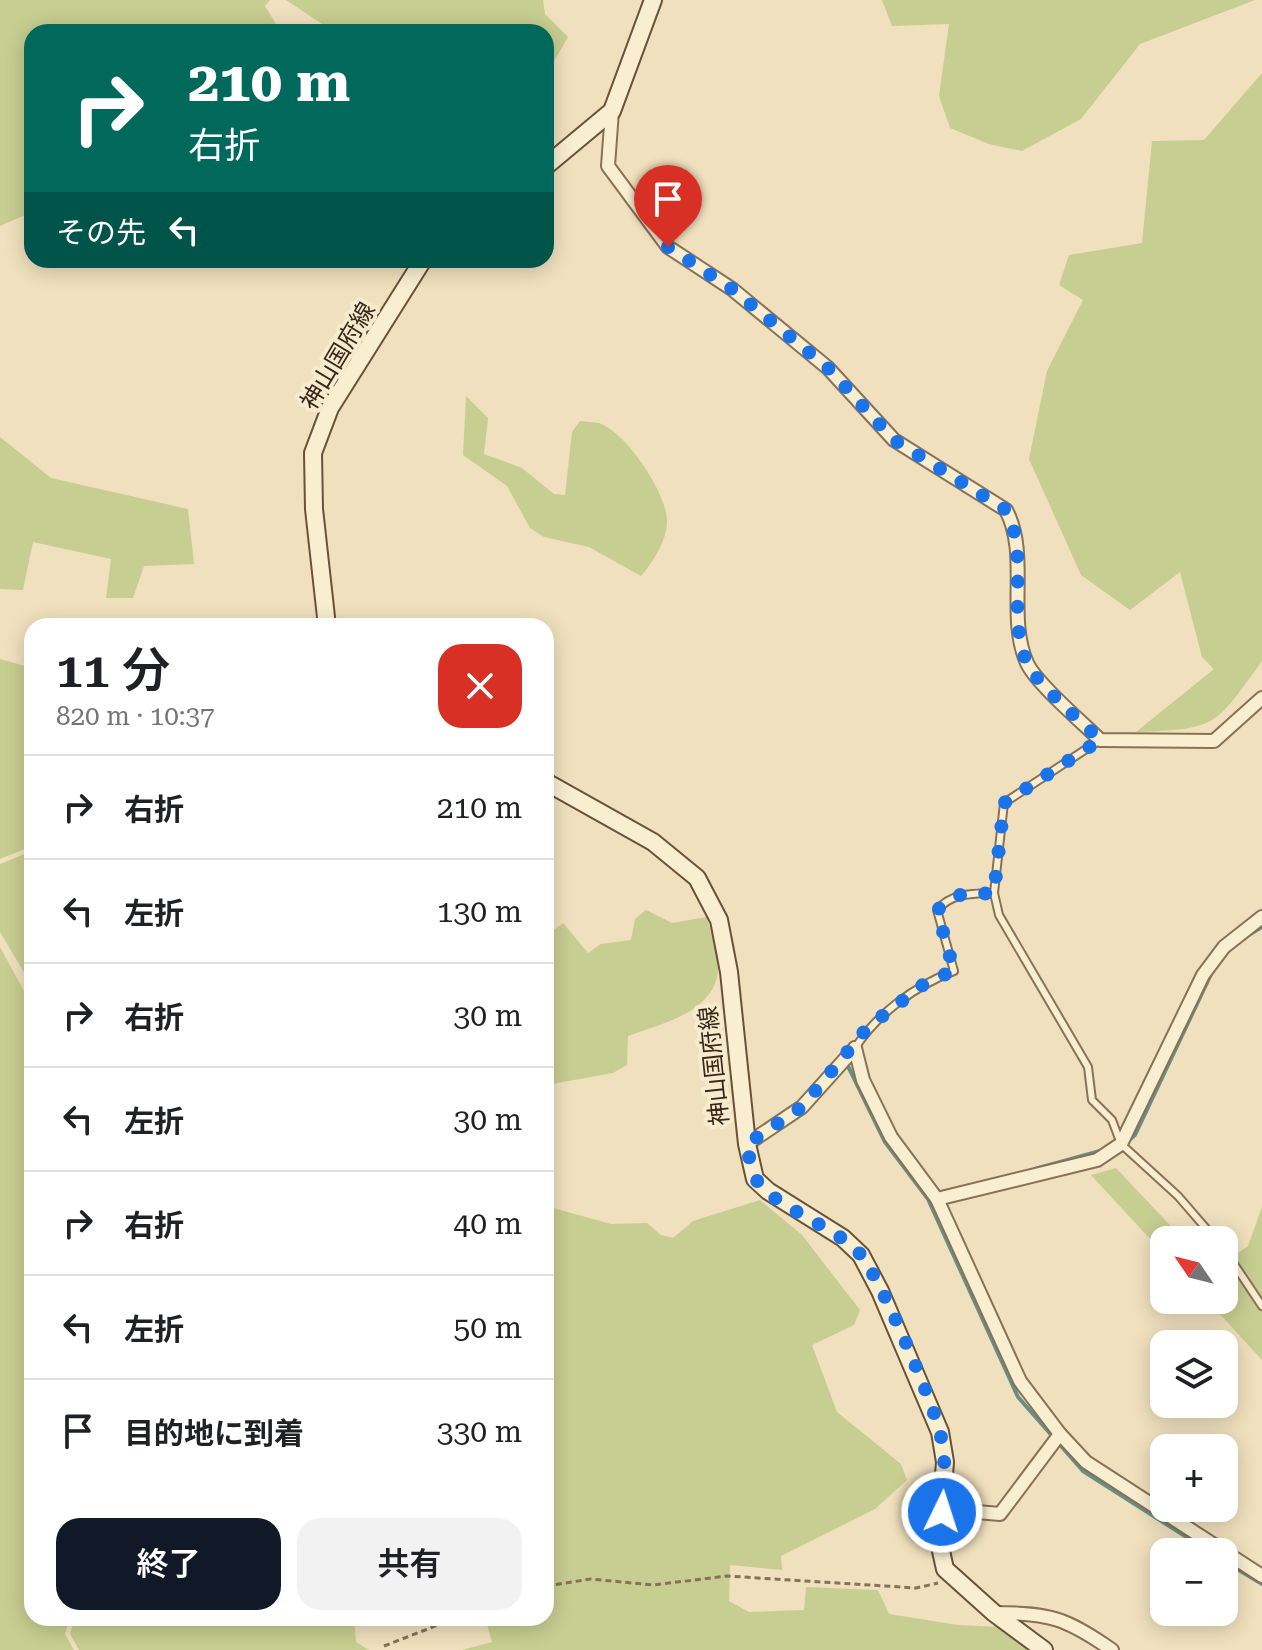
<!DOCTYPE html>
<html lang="ja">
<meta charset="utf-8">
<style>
:root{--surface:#fff;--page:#f2f2f2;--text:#202124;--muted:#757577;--line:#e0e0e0;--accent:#111827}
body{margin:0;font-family:"Roboto Serif","Noto Sans JP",serif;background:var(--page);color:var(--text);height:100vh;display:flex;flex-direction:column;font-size:30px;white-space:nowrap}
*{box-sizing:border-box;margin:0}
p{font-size:26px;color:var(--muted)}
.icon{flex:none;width:44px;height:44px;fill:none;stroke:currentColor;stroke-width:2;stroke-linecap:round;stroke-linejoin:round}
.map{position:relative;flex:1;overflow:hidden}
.details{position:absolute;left:24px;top:618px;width:530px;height:1008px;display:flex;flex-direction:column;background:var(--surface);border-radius:24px;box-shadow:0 4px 20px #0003}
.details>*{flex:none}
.guide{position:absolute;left:24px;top:24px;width:530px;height:244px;border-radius:24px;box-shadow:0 4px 20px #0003;background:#00695c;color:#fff;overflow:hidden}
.needle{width:52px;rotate:305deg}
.controls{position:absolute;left:1150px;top:1226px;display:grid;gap:16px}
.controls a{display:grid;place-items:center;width:88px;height:88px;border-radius:16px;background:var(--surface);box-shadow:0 4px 20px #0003;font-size:40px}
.pin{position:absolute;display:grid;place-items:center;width:68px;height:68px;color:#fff;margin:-82px -34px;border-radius:50% 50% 50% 0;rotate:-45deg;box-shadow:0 0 8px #0007}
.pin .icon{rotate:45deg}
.me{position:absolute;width:88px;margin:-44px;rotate:4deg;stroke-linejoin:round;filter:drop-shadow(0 0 6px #0008)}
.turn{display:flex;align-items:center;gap:28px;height:168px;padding:0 32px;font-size:36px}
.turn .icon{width:104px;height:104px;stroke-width:2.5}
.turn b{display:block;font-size:56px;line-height:68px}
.then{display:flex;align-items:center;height:76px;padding:0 32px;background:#0003;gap:16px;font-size:30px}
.round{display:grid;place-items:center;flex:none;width:84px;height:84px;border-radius:24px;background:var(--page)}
.summary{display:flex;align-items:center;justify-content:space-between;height:136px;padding:0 32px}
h1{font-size:48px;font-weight:600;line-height:60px}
.button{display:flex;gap:16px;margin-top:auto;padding:16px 32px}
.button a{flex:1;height:92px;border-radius:24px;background:var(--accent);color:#fff;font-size:32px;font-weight:600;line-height:92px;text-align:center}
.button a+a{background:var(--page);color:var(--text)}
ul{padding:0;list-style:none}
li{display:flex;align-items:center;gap:24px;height:104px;padding:0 32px;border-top:2px solid var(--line)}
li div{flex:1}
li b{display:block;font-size:30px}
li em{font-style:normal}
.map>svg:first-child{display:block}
.green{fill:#c7ce91}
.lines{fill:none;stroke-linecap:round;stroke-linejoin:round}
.stream{stroke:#688f85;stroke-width:4}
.service-casing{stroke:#887156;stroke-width:10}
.minor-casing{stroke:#887156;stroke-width:16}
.secondary-casing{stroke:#6a5139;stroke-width:20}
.path{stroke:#887156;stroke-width:3;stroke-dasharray:6 4;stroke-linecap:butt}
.service{stroke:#faeed1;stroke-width:6}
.minor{stroke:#faeed1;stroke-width:12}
.secondary{stroke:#faeed1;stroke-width:16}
.route{stroke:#1a73e8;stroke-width:14;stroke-dasharray:0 25.2}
.labels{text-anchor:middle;stroke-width:8;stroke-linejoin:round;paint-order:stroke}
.street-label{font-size:24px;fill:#37281b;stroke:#f7ebcd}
</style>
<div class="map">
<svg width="1262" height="1650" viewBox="0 0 1262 1650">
<rect width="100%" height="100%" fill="#f0e0bd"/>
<!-- green -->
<g class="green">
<polygon points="0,0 270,0 265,6 281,32 32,32 32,212 0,226"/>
<polygon points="286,0 543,0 545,14 568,37 546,75 546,32 334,32"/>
<polygon points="882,0 1255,0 1140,44 1081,119 1022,151 989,144 950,128 939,96 949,24 892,26"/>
<path d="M1262,73V661C1214,727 1218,729 1136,732L1214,669L1202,657L1180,572L1130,610L1081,575L1029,459L1047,371L1083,300L1059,285L1069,255L1142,243L1152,141L1204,140Z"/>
<path d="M217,260H370C318,267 269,271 217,260Z"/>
<path d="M466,396L488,418L484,454L522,468L554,494L565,495L572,432L580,421C586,422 593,422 599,423C626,432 667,493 667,521C667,541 653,562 641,576L589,547L544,537L530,528L507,486L463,455Z"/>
<polygon points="0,437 51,478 188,509 194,564 144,566 133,598 106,598 111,559 33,542 23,590 0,589"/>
<polygon points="0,659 32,668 32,846 0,859"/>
<polygon points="32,851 32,1618 70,1618 65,1634 74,1650 0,1650 0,947 24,991 25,1003 32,986 0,932 0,864"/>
<path d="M646,910L672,923L707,917C710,932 718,951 718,967C718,1012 660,1024 628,1036L627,1065L613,1073L546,1085V936L563,923L588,953L601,944L631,940L635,919Z"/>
<polygon points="1116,1168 1184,1240 1164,1240 1164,1254 1091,1175"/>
<polygon points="760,1200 802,1235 860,1310 854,1325 812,1345 837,1412 901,1464 907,1480 875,1509 781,1556 782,1570 730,1565 729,1601 749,1612 804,1610 806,1587 878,1590 889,1614 958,1625 1001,1627 1032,1650 462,1650 492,1642 485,1618 546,1618 546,1206 611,1224 647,1223 661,1235 673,1238 693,1221"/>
<polygon points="1262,1207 1262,1360 1207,1300 1224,1300 1224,1263 1248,1246"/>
<polygon points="75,1618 354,1618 356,1642 369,1650 79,1650 70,1634"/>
</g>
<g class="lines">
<!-- stream -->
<g class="stream">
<polyline points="1247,936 1262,927"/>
<polyline points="847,1064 885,1142 928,1199 1018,1397 1083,1471 1210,1552"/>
<polyline points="1128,1141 1135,1135 1213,970"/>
<polyline points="1035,1169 1100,1151"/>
<polyline points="1224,1561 1262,1584"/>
</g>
<defs>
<g id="service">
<polyline points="1100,740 1004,803 994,893 999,915 1088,1067 1092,1100 1112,1120 1121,1144 1178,1196 1216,1240"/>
<path d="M855,1048C878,1013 915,986 954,971L937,910C953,892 972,894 994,893"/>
<polyline points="1224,1249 1262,1306"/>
</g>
<g id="minor">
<path d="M612,111L608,166L668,247L732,289L828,368L894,440L1006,510C1030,555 1006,616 1027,663C1036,683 1083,723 1100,740L1214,741L1262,698"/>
<polyline points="855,1048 863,1080 891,1137 937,1199 1020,1381 1060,1434 1000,1514 977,1512 944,1483"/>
<polyline points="747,1144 802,1107 855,1048"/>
<polyline points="937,1199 1097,1160 1121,1144 1203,975 1224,947 1262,917"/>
<polyline points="1060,1434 1086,1462 1262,1576"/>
<path d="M994,1613C1050,1613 1066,1618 1112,1650"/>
</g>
<g id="secondary">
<polyline points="546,166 612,111 653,0"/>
<polyline points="327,626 314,509 313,453 330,408 423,260"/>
<polyline points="546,782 653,842 697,878 719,920 729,972 747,1144 755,1179 768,1191 843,1238 861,1255 880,1291 940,1432 945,1462 939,1542 945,1569 994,1613 1044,1650"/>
</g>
</defs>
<!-- service casing -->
<use href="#service" class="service-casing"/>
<!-- minor casing -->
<use href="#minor" class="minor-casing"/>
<!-- secondary casing -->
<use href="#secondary" class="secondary-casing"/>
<!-- path -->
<g class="path">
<polyline points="546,1586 591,1579 653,1585 727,1576 916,1588 938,1583"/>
<polyline points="384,1646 456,1618"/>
</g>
<!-- service -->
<use href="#service" class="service"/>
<!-- minor -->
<use href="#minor" class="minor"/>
<!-- secondary -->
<use href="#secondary" class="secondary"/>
</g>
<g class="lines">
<!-- route -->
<path class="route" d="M668,247L732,289L828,368L894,440L1006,510C1030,555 1006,615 1027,663C1036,683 1083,723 1100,740L1004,803L994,893L959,895L937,910L954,971L928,981L868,1027L802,1107L747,1144C749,1154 750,1170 756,1179C772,1207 836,1226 860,1254C880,1277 933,1402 940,1433C947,1459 944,1486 942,1512"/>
</g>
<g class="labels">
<!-- street labels -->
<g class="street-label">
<text transform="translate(338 356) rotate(-59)" y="8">神山国府線</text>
<text transform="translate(714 1066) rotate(-96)" y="8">神山国府線</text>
</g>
</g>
</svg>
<div class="controls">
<a><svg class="needle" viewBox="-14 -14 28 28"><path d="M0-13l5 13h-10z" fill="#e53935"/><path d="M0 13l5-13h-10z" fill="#757577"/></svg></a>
<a><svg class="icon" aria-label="layers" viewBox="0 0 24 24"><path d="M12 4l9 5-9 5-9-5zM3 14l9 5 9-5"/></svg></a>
<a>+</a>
<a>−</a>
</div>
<div class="pin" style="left:668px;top:247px;background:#d93025"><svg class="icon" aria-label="arrive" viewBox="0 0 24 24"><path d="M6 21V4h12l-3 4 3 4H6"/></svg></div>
<svg class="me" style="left:942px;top:1512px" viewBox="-20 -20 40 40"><circle r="17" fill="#1a73e8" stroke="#fff" stroke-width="3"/><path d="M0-11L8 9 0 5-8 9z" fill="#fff"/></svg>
<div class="guide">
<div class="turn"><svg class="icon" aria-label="right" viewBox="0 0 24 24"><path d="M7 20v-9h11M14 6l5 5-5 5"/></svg><div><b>210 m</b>右折</div></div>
<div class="then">その先<svg class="icon" aria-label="left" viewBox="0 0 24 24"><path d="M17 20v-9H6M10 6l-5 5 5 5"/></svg></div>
</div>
<section class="details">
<div class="summary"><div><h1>11 分</h1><p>820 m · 10:37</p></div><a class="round" style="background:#d93025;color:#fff"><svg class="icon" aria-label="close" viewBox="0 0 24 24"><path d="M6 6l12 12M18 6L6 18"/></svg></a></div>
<ul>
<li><svg class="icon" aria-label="right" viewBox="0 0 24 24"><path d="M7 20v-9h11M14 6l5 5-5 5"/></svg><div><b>右折</b></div><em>210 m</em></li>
<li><svg class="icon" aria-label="left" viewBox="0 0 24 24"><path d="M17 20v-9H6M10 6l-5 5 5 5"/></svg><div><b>左折</b></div><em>130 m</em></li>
<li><svg class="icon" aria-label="right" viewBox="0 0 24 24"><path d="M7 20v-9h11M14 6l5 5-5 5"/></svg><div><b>右折</b></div><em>30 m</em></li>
<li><svg class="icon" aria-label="left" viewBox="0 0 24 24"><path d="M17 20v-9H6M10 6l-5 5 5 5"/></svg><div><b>左折</b></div><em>30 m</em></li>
<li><svg class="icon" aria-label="right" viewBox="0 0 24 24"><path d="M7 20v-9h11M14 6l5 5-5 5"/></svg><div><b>右折</b></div><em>40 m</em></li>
<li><svg class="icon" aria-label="left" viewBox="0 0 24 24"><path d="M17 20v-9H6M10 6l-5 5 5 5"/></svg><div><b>左折</b></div><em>50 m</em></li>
<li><svg class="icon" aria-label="arrive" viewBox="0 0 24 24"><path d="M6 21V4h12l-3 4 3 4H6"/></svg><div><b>目的地に到着</b></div><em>330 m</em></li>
</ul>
<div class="button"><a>終了</a><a>共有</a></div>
</section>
</div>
